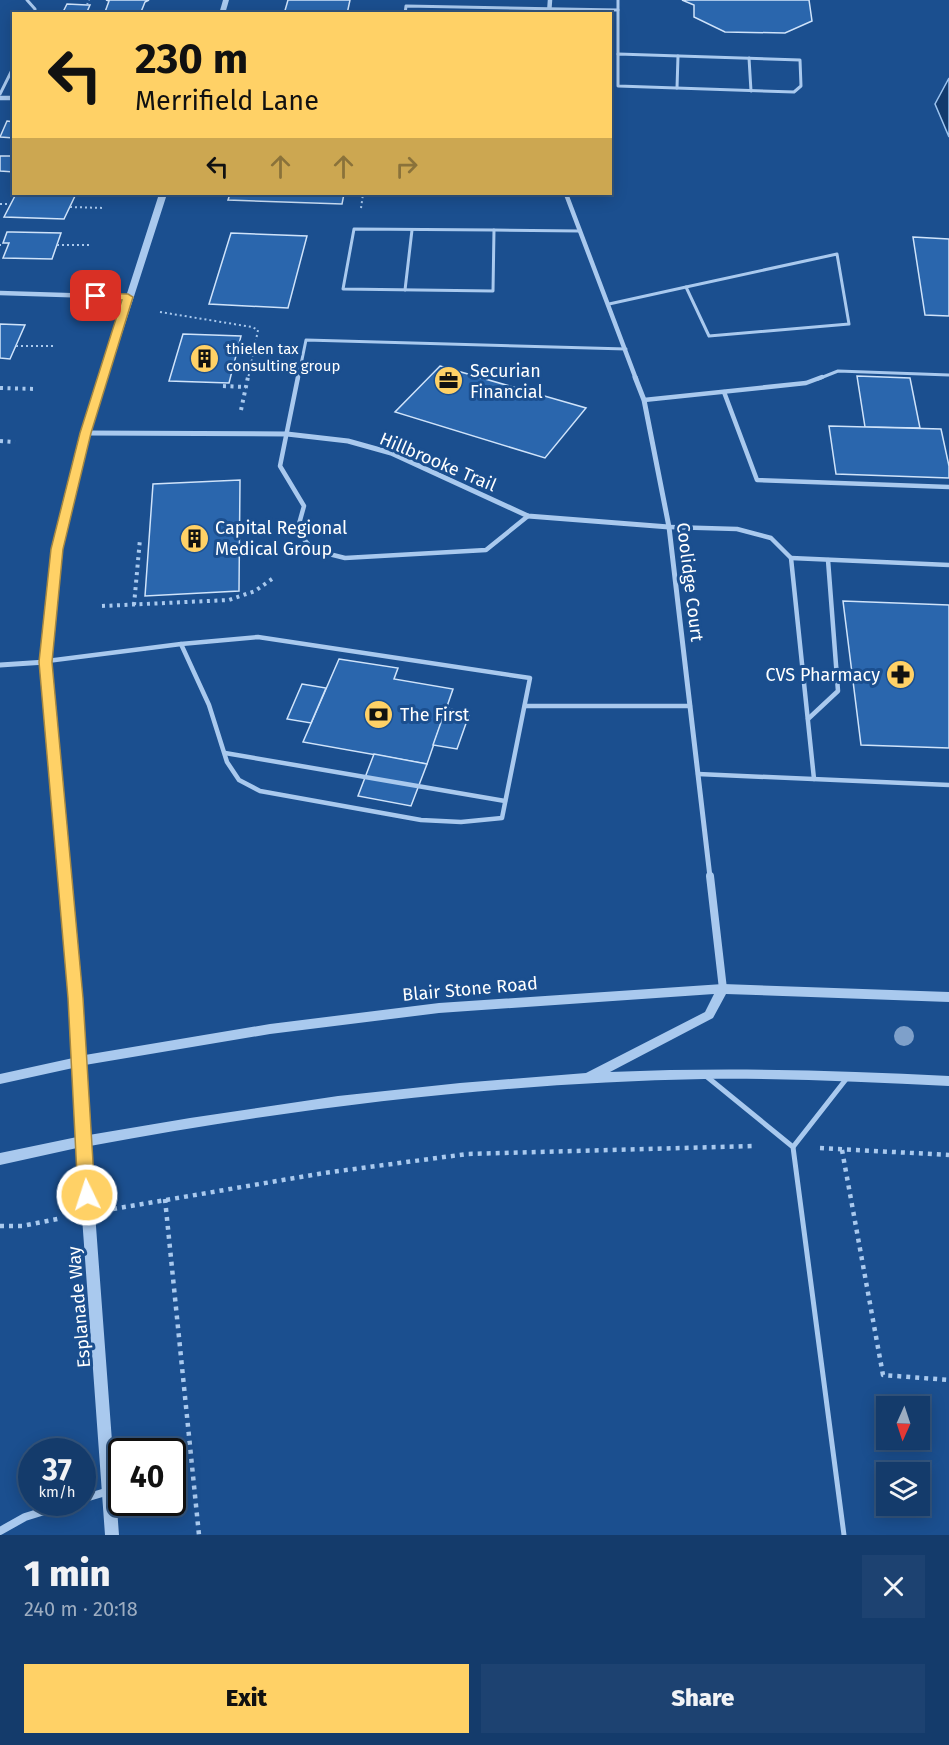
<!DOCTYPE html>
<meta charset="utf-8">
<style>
:root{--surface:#143b6b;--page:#1d4271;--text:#f1f3f6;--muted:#9dadc1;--line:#33557e;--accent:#ffd166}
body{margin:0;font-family:"Fira Sans",sans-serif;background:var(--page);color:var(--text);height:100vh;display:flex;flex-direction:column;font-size:22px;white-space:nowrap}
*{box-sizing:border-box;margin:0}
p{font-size:20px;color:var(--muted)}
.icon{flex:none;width:33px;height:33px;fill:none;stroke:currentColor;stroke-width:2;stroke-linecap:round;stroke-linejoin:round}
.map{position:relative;height:1535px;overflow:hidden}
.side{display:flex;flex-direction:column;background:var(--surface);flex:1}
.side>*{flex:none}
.hud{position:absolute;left:12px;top:12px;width:600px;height:183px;border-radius:0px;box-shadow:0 3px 15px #0003,0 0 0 2px var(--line);background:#ffd166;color:#111;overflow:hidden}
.needle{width:39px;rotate:183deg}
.fabs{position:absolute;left:876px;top:1396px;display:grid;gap:12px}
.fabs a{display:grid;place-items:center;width:54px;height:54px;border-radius:0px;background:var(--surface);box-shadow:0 3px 15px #0003,0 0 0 2px var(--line);font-size:30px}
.speed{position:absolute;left:18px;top:1438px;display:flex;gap:12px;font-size:30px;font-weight:700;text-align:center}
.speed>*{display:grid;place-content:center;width:78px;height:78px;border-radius:50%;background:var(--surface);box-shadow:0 3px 15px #0003,0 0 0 2px var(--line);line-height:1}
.speed small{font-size:15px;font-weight:400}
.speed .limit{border:3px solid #111;border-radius:9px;background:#fff;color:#111}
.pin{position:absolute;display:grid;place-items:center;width:51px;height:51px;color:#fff;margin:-26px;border-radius:12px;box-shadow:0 3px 9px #0006}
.me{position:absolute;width:66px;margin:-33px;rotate:356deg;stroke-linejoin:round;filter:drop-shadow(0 0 4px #0008)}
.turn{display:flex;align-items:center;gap:21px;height:126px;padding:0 24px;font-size:27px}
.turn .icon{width:78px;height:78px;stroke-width:2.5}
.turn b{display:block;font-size:42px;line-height:51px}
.lanes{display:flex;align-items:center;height:57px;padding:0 24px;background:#0003;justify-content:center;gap:30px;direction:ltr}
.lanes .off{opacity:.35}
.round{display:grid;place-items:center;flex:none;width:63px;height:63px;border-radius:0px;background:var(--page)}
.overview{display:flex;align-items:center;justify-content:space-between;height:102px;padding:0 24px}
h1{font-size:36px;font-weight:800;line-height:45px}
.cta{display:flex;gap:12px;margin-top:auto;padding:12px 24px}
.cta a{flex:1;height:69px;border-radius:0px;background:var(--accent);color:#111;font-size:24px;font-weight:800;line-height:69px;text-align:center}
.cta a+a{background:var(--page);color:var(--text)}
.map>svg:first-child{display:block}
.water{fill:#123a6d;stroke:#9cc4f0;stroke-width:1.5}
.building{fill:#2a66ad;stroke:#cfe3fa;stroke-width:1.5}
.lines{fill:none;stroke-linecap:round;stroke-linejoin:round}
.path-far2{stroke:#a9c9ee;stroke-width:2;stroke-dasharray:2 3;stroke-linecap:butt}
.path-far1{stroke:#a9c9ee;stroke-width:4;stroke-dasharray:3 4.5;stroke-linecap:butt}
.path{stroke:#a9c9ee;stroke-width:4.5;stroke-dasharray:4 5;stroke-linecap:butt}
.service-far2{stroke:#a9c9ee;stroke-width:3}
.service-far1{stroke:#a9c9ee;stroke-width:4.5}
.service{stroke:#a9c9ee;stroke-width:5}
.minor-far2{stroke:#a9c9ee;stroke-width:4.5}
.minor-far1{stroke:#a9c9ee;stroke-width:5}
.minor{stroke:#a9c9ee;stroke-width:8}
.tertiary{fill:#a9c9ee;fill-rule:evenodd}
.tree{fill:#7ea0ca}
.route{fill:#ffd166;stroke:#a68842;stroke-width:1.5}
.labels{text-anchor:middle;stroke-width:6;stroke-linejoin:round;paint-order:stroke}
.far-poi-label{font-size:15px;fill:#fff;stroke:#1b4f8f;text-anchor:start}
.poi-label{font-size:18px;fill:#fff;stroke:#1b4f8f;text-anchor:start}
.street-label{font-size:18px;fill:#fff;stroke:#1b4f8f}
</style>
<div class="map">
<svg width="949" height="1535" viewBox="0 0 949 1535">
<rect width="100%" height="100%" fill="#1b4f8f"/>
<!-- water -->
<polygon class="water" points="949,78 949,137 935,104"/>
<!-- building -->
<g class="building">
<polygon points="149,0 145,2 141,12 105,12 109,1 106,0"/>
<polygon points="288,0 350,0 347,14 284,14"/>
<polygon points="682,0 809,0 812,21 785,33 725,32 694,17 694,5"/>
<polygon points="67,4 87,5 90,5 86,14 62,14"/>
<polygon points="7,121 14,122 14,138 0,137"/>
<polygon points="0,156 14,156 14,172 0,171"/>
<polygon points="16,194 28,194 75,196 64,219 4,217"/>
<polygon points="230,194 344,194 342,204 228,200"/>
<polygon points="7,232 12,232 61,233 52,259 3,258 9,243 3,243"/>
<polygon points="231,233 307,236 288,308 209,304"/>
<polygon points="913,237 949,239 949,316 925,315"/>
<polygon points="0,324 25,325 10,359 0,358"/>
<polygon points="183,334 241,336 229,383 169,381"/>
<polygon points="440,366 586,408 545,458 395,412"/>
<polygon points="857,376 910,378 920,428 865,427"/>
<polygon points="829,426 941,429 949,466 949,478 836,474"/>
<polygon points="240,480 239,591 145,596 153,484"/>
<polygon points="843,601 949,605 949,748 861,745"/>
<polygon points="339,659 398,668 394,679 453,689 427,764 303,742"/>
<polygon points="302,684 326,688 311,723 287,719"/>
<polygon points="446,708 470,712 457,749 433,745"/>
<polygon points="374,754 427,764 411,806 358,796"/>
</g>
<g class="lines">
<!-- path-far2 -->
<g class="path-far2">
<polyline points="87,5 89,0"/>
<polyline points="0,204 10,204"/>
<polyline points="70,207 105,208"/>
<polyline points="361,208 363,194"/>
<polyline points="0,244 0,249"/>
<polyline points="57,245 90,245"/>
<polyline points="160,312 252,327 258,330 248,379"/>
<polyline points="16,346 53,346"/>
</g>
<!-- path-far1 -->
<g class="path-far1">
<polyline points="223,386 246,387"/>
<polyline points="0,388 36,389"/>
<polyline points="241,410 248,377"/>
<polyline points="0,441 15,442"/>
<polyline points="134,605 140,539"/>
<polyline points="102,606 229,600 255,591 272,579"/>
</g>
<!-- path -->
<g class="path">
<polyline points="820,1148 949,1155"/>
<polyline points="842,1150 883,1375 949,1380"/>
<polyline points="165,1199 199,1535"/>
<polyline points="113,1209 324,1173 467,1154 755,1146"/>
<polyline points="0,1226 22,1226 62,1218"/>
</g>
<!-- service-far2 -->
<g class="service-far2">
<polyline points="27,0 35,9 35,14"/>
<polyline points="618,0 618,54"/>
<polyline points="405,14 406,6 618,10"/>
<polygon points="618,54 800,60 801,86 794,92 618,86"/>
<polyline points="749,58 751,91"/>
<polyline points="677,88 678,56"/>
<polyline points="0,94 14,66"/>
<polygon points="354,229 494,230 493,291 343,289"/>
<polyline points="494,230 580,231"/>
<polygon points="837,254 849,324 709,336 686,287"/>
<polyline points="405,290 412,230"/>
<polyline points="609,304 686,287"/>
<polyline points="298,379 306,340 626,349"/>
<polyline points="818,379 838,371 949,375"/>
</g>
<!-- service-far1 -->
<g class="service-far1">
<polyline points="298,377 280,466 304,506 297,531 313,550 345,558 486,550 528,516"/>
<polyline points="724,392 757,480 949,487"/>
<polyline points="644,400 806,383 822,377"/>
<polyline points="669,527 737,529 771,538 791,558 814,779"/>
<polyline points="791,558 949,565"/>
<polygon points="258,637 530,678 502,818 461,822 421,820 260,791 239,780 227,762 209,705 181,644"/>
<polyline points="47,661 181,644"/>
<polyline points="525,706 690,706"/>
<polyline points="808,719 838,691 828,560"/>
<polyline points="225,753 505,801"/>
<polyline points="698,774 949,785"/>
</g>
<!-- service -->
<g class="service">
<polyline points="706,1076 793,1147 844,1535"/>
<polyline points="793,1147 847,1078"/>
</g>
<!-- minor-far2 -->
<g class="minor-far2">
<polyline points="549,14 550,0"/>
<polyline points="0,98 14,98"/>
<polyline points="566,194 636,379"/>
<polyline points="0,293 128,297"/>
</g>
<!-- minor-far1 -->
<g class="minor-far1">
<polyline points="635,377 644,400 669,527 710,877"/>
<polyline points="86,433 287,434 348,441 391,453 528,516 669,527"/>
<polyline points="0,665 46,662"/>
</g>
<!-- minor -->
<g class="minor">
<polyline points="710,876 723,989"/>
<polyline points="82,1499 109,1491"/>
<polyline points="0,1531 25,1517 70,1503"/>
</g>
<!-- tertiary -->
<g class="tertiary">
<polygon points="223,0 229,0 225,14 219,14"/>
<path d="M159,194H167L90,433L62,549L51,662L85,1055L270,1024L439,1003L723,984L949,992V1002L726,994L713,1018L610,1072C724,1067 836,1070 949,1076V1086C867,1082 785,1078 704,1079C498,1083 292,1108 90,1146L119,1535H105L77,1148L0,1165V1153L77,1137L73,1068L0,1084V1074L73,1058L41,662L52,549L82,433ZM714,994L705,1012L586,1073L460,1083L338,1096L190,1118L89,1135L85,1065L270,1034L439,1013Z"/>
</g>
</g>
<!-- trees -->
<circle class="tree" cx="904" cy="1036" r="10"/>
<!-- route -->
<polygon class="route" points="96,293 128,294 133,297 91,433 63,549 52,662 83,998 95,1195 92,1200 87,1203 81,1200 78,1195 68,998 39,662 51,549 80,433 122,300 92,298 91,296"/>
<!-- icons -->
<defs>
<symbol id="building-disc" viewBox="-11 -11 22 22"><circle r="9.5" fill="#ffd166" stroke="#1b4f8f"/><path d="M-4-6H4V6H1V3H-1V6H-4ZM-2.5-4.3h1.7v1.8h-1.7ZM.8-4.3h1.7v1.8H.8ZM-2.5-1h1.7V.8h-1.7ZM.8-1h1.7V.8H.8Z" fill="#111"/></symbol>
<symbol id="office-disc" viewBox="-11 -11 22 22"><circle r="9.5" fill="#ffd166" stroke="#1b4f8f"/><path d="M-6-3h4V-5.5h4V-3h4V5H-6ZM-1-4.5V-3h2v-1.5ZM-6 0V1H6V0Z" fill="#111"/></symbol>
<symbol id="pharmacy-disc" viewBox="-11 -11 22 22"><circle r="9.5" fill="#ffd166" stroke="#1b4f8f"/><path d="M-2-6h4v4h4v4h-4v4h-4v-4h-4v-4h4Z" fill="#111"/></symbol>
<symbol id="bank-disc" viewBox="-11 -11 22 22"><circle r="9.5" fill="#ffd166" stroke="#1b4f8f"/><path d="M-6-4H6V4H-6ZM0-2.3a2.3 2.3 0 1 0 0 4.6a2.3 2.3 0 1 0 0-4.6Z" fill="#111"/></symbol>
</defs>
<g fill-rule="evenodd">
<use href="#building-disc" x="188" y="342" width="33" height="33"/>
<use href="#office-disc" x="432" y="364" width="33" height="33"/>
<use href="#building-disc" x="178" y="522" width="33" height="33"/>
<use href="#pharmacy-disc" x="884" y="658" width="33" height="33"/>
<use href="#bank-disc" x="362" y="698" width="33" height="33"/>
</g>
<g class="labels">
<!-- far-poi labels -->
<g class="far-poi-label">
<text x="226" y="354">thielen tax<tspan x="226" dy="17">consulting group</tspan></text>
</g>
<!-- poi labels -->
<g class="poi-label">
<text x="470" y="377">Securian<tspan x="470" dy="21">Financial</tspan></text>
<text x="215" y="534">Capital Regional<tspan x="215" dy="21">Medical Group</tspan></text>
<text x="880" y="681" text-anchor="end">CVS Pharmacy</text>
<text x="400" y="721">The First</text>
</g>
<!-- street labels -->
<g class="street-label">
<text transform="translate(438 462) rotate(23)" y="6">Hillbrooke Trail</text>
<text transform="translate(690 582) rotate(83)" y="6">Coolidge Court</text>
<text transform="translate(470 989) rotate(-5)" y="6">Blair Stone Road</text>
<text transform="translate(79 1307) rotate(-95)" y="6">Esplanade Way</text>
</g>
</g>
</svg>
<div class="fabs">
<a><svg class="needle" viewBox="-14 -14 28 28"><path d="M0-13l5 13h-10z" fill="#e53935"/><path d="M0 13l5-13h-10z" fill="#9dadc1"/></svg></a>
<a><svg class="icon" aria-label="layers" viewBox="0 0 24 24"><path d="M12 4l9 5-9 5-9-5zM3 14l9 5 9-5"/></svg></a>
</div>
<div class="speed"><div>37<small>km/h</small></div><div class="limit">40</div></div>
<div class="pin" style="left:96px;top:296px;background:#d93025"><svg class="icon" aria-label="arrive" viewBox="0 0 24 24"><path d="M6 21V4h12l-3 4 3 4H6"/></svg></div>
<svg class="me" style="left:87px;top:1195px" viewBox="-20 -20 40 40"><circle r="17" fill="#ffd166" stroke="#fff" stroke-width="3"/><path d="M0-11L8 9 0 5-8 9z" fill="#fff"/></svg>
<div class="hud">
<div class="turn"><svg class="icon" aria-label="left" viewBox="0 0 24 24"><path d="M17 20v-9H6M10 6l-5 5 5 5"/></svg><div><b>230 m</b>Merrifield Lane</div></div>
<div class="lanes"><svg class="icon" aria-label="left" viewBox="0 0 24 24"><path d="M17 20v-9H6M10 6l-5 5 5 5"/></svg><svg class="icon off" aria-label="ahead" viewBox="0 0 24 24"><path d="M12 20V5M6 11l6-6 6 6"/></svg><svg class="icon off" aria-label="ahead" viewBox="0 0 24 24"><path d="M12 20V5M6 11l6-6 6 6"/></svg><svg class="icon off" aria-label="right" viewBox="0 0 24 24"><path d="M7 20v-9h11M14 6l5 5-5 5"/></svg></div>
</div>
</div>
<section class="side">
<div class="overview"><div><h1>1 min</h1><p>240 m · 20:18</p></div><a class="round"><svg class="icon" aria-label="close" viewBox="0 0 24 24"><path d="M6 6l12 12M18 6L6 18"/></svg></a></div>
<div class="cta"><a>Exit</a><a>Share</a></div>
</section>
